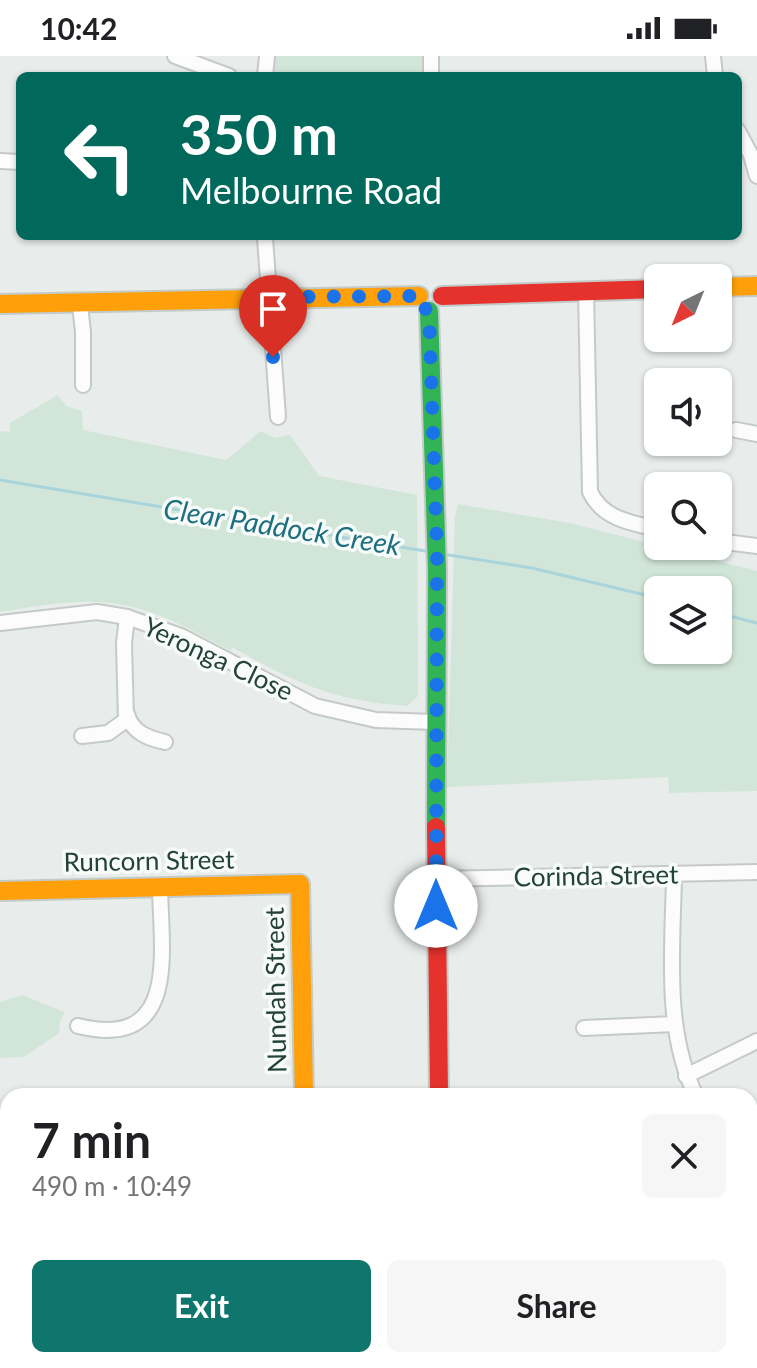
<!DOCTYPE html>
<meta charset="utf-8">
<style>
:root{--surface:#fff;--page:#f6f6f6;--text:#202124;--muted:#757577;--accent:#0f766e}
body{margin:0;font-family:Lato,sans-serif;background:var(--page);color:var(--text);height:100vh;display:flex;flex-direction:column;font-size:30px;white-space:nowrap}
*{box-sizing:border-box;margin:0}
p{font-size:26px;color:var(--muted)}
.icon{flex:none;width:44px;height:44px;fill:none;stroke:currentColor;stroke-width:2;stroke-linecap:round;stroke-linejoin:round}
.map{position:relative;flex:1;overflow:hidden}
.details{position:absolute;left:0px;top:1032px;width:758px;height:280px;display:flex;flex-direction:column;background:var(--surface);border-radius:24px 24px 0 0;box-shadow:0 2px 6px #0004}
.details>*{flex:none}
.hud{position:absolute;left:16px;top:16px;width:726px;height:168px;border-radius:12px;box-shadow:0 2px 6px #0004;background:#00695c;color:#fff;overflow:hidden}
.needle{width:52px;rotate:223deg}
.buttons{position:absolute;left:644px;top:208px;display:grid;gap:16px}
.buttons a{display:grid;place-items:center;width:88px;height:88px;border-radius:12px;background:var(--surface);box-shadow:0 2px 6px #0004;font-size:40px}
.pin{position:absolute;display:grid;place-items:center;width:68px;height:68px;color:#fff;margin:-82px -34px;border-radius:50% 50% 50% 0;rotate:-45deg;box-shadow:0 0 8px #0007}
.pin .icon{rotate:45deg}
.me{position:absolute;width:88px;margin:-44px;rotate:0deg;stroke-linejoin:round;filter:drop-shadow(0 0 6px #0008)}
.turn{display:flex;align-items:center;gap:28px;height:168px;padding:0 32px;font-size:36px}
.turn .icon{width:104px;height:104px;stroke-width:2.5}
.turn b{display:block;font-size:56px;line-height:68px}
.round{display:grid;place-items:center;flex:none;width:84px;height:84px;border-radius:12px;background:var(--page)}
.overview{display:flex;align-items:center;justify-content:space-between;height:136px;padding:0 32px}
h1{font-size:48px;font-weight:700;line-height:60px}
.action{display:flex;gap:16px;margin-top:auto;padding:16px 32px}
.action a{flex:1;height:92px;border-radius:12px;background:var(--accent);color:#fff;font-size:32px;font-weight:700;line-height:92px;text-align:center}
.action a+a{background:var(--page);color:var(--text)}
.status{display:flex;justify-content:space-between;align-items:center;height:56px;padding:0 40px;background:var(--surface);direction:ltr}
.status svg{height:22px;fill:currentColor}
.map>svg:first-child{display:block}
.green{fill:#d1e6d8;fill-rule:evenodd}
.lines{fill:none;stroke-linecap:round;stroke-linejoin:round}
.stream{stroke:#a9d4db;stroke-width:3}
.street-casing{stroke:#c5cac8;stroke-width:18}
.fast-casing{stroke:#c3cbc8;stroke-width:22}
.slow-casing{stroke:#c3cbc8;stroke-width:22}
.jam-casing{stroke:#c3cbc8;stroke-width:22}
.street{stroke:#fcfcfc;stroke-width:14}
.fast{stroke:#30b455;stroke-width:18}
.slow{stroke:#ff9f0a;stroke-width:18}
.jam{stroke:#e5322d;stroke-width:18}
.route{stroke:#1a73e8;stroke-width:14;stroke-dasharray:0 25.2}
.labels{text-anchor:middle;stroke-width:7;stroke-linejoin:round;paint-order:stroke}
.street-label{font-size:26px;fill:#24423a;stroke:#f7fbf9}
.water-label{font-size:28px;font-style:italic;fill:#1c6f80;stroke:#f7fbf9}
</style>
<div class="status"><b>10:42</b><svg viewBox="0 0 49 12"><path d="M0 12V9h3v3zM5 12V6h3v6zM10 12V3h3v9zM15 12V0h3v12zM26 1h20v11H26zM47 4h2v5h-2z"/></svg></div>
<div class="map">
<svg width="757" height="1312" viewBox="0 0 757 1312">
<rect width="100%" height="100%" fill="#e8edeb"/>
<!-- green -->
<g class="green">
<rect x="275" y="0" width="148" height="20"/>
<path d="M58,339L66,350L82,355L83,374L226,404L261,375L275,382L290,379L319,420L417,439L418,640L407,650C333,645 296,627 232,591L231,595C197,577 162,556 123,549C84,541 39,550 0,556V375L10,376V367Z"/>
<path d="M458,448L570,467L757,515V735L669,737L668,721L447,731L455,461ZM658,534H718V594H658Z"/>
<polygon points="22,939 65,956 60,965 59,977 24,1001 0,1002 0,946"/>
</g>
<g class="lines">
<!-- stream -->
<g class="stream">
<polyline points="0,424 431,496"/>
<polyline points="442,498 532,512 658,542"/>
<polyline points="718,557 757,567"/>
</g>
<defs>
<g id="street">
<polyline points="175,0 229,20"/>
<polyline points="431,0 431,20"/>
<polyline points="713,0 715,20"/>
<polyline points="265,20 267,0"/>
<polyline points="738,75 751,99 757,120"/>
<polyline points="0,105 20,106"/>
<polyline points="265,182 278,361"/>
<path d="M586,235L590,436C603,463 631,467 658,473"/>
<polyline points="80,249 83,276 83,329"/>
<polyline points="736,374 757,378"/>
<polyline points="718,485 757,490"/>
<polyline points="0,567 97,556 127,561 181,580 315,650 376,664 435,666"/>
<path d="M127,658C132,676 147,682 165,686"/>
<polyline points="82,680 108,677 126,664 124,587 127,561"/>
<path d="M674,818C673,891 663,973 696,1040"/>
<polyline points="436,823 757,816"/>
<path d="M78,970C180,995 161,896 160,831"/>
<polyline points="584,972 675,968"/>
<polyline points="686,1020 757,985"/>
<polyline points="0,1115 8,1115"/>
<polyline points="750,1121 757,1129"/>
<polyline points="750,1258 757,1256"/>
<polyline points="445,1304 445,1312"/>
</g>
<polyline id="fast" points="429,255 437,513 436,771"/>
<g id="slow">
<polyline points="718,231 757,230"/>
<polyline points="0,248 419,240"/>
<polyline points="0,835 300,828 304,1040"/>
</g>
<g id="jam">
<polyline points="442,240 658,233"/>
<polyline points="436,771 439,1040"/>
</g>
</defs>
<!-- street casing -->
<use href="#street" class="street-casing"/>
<!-- fast casing -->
<use href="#fast" class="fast-casing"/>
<!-- slow casing -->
<use href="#slow" class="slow-casing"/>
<!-- jam casing -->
<use href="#jam" class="jam-casing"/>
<!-- street -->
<use href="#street" class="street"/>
<!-- fast -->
<use href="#fast" class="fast"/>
<!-- slow -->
<use href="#slow" class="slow"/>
<!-- jam -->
<use href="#jam" class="jam"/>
</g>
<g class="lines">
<!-- route -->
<polyline class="route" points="273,301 268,241 419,240 421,250 429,255 437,495 436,850"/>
</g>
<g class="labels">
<!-- street labels -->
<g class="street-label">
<text transform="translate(218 603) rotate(25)" y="9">Yeronga Close</text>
<text transform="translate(149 805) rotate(-1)" y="9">Runcorn Street</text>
<text transform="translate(596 820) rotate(-1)" y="9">Corinda Street</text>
<text transform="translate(276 934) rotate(-91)" y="9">Nundah Street</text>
</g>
<!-- water labels -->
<g class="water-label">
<text transform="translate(282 471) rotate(9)" y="10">Clear Paddock Creek</text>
</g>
</g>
</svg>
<div class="buttons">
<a><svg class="needle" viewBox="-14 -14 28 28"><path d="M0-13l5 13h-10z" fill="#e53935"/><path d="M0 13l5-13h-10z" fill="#757577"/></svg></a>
<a><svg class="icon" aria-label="sound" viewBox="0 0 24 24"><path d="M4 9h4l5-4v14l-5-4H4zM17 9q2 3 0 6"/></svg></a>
<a><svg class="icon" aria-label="search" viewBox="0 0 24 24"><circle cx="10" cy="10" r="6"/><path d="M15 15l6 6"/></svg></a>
<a><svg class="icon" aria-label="layers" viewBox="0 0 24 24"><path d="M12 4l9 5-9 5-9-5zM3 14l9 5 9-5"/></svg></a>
</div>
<div class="pin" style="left:273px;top:301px;background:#d93025"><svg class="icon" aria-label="arrive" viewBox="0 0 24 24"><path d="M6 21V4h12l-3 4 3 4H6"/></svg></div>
<svg class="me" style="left:436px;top:850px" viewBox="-20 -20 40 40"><circle r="19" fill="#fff"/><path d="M0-13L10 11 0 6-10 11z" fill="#1a73e8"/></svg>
<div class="hud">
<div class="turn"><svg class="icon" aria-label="left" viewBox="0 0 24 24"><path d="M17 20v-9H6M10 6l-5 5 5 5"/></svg><div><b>350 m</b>Melbourne Road</div></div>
</div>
<section class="details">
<div class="overview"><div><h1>7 min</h1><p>490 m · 10:49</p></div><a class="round"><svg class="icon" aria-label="close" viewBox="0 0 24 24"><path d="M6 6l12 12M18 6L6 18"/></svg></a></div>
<div class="action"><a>Exit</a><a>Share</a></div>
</section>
</div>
